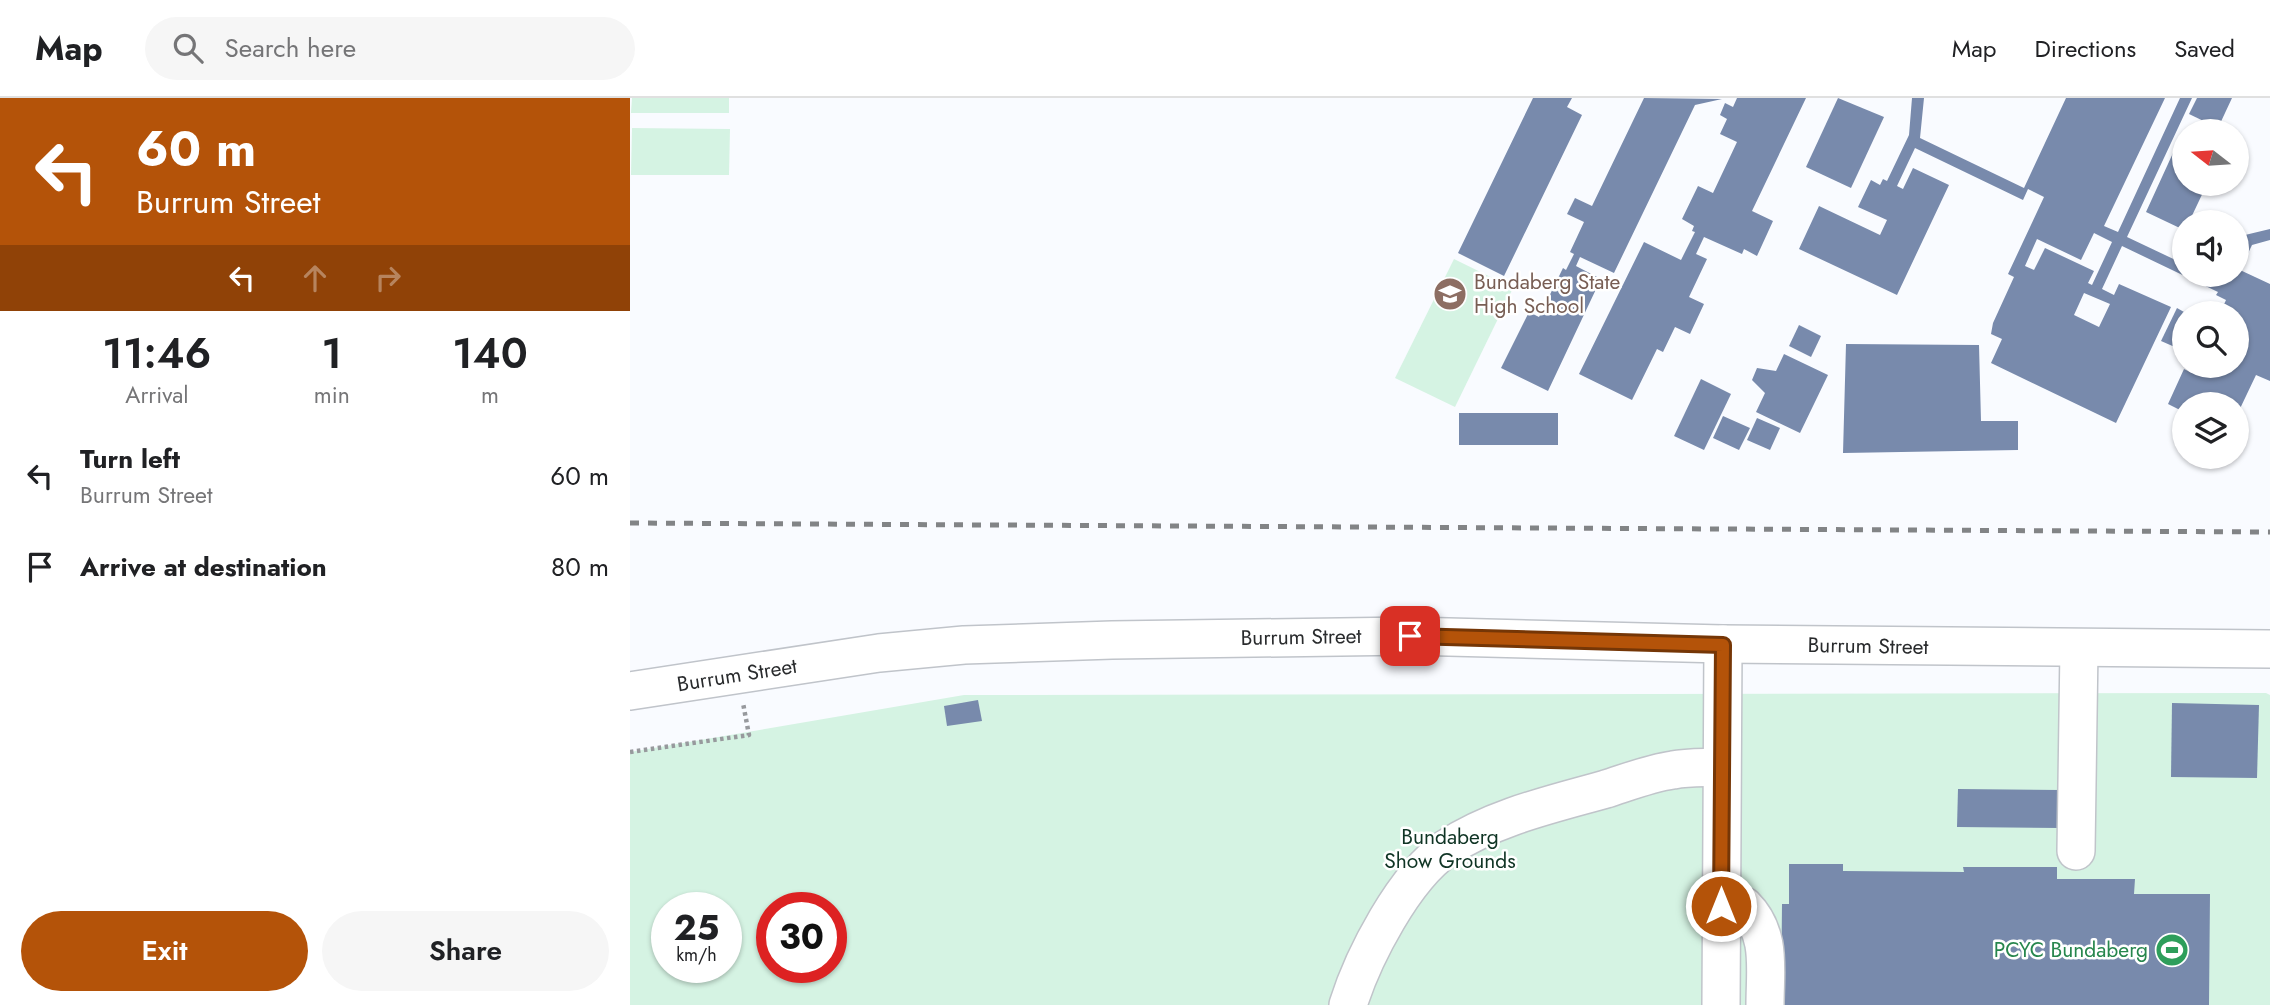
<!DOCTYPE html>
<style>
:root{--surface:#fff;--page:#f6f6f6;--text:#202124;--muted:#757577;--line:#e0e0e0;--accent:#b45309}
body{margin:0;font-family:Jost,sans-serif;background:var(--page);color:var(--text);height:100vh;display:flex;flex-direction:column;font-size:26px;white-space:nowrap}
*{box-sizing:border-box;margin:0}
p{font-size:23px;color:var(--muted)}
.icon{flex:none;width:38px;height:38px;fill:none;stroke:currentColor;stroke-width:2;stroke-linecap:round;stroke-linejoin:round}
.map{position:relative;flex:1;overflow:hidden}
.panel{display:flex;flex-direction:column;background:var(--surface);width:630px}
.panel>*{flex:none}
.top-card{background:#b45309;color:#fff;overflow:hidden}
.needle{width:46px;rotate:287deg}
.buttons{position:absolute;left:1542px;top:21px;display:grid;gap:14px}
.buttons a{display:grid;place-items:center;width:77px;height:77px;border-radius:50%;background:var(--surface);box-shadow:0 2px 5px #0004;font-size:35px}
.speed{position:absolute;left:21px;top:794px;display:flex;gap:14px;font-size:35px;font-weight:700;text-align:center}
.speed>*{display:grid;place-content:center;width:91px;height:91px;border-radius:50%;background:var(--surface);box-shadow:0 2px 5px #0004;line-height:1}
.speed small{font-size:18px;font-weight:400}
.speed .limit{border:10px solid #d22;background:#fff;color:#111}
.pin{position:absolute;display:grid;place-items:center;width:60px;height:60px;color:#fff;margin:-30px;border-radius:14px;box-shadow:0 4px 10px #0006}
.me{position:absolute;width:77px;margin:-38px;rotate:0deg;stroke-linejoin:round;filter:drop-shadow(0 0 5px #0008)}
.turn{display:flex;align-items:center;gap:24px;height:147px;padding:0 21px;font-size:32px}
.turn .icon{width:91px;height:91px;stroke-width:2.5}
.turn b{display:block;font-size:49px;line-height:60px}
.lanes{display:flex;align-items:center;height:66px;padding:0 21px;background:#0003;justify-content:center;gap:35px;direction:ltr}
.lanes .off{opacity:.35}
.eta{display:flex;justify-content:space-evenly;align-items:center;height:119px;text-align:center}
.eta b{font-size:42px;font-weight:600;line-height:49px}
.primary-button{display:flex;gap:14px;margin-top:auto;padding:14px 21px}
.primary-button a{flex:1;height:80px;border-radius:42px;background:var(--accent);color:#fff;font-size:28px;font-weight:600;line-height:80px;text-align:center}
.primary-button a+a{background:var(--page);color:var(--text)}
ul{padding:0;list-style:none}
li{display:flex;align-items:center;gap:21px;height:91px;padding:0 21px}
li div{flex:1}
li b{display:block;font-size:26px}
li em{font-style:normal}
header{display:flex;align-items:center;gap:42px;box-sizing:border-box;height:98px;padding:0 35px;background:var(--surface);border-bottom:2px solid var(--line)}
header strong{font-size:33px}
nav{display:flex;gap:38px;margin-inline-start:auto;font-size:24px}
.search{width:490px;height:63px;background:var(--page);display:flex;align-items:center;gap:18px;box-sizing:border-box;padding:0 24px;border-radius:38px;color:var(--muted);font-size:26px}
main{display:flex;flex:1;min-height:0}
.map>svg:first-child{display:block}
.green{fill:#d5f3e3;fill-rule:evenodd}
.building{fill:#788aac;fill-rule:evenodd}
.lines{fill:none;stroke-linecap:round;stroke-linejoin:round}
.minor-casing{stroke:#c0c4ca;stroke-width:40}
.path{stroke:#97999d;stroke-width:4.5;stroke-dasharray:3.5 3.5;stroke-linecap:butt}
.minor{stroke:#fff;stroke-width:37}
.rail{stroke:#828486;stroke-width:5;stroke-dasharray:9 9;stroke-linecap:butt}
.route-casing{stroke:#753606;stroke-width:18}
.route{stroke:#b45309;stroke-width:12}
.labels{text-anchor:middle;stroke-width:5;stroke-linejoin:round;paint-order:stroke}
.education-label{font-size:21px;fill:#785e54;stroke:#fff;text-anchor:start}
.street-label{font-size:21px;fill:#292b2d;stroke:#fff}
.park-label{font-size:21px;fill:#0f3424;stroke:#fff}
.leisure-label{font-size:21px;fill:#27864d;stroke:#fff;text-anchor:end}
</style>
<header>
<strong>Map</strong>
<div class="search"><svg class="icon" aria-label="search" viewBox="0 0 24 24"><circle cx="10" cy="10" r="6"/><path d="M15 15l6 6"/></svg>Search here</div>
<nav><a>Map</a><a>Directions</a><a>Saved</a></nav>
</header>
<main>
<section class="panel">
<div class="top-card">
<div class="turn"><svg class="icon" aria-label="left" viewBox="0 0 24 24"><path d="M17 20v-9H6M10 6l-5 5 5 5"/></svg><div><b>60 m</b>Burrum Street</div></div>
<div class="lanes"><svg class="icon" aria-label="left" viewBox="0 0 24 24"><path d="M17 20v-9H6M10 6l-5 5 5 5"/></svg><svg class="icon off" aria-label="ahead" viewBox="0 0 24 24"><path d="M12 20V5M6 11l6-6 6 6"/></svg><svg class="icon off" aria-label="right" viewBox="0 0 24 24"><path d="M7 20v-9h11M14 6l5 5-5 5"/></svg></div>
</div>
<div class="eta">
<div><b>11:46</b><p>Arrival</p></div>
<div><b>1</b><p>min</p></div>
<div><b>140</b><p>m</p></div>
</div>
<ul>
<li><svg class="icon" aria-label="left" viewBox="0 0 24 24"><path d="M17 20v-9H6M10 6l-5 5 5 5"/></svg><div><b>Turn left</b><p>Burrum Street</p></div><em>60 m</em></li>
<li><svg class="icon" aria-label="arrive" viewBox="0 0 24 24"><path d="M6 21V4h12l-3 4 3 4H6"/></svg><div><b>Arrive at destination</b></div><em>80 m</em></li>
</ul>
<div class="primary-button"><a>Exit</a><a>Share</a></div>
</section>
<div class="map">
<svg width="1640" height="907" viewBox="0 0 1640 907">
<rect width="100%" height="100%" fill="#f9fbff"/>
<!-- green -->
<g class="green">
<polygon points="2,0 99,0 99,15 1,15"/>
<polygon points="2,30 100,31 99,77 1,77"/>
<polygon points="824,161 883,190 825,309 765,280"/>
<path d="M1636,595L1640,597V907H0V654L334,597ZM37,810H96V870H37ZM142,810H201V870H142Z"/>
</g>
<!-- building -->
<g class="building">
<polygon points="903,0 942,0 937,9 952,17 874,178 828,155"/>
<polygon points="1014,0 1092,1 1065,7 984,175 950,159 946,168 969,180 968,187 918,293 871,270 899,214 909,219 933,170 936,172 944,156 940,154 954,124 937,116 945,100 962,108"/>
<polygon points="1107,0 1176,0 1122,113 1143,123 1127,158 1114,151 1112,156 1074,139 1066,156 1077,161 1059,199 1074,206 1060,236 1045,229 1033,254 1027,251 1002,302 949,276 1014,144 1051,162 1065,134 1062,133 1064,128 1052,121 1068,88 1083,95 1107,44 1090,36 1097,21 1090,17 1095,5 1103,9"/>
<polygon points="1208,0 1254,19 1221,90 1176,69"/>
<path d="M1282,0H1294L1290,40L1394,90L1436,0H1535L1474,128L1488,134L1550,0H1562L1497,139L1554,166V177H1578L1593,184L1596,177H1606V155L1615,137L1640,131V142L1622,147L1610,172L1640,186V283L1626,277L1606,319V306H1554V314L1538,306L1554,271L1562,275L1565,268H1606V215H1590L1596,202L1586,197L1588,194L1492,148L1472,191L1484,197L1489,186L1541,209L1486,325L1361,265L1372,241L1361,236L1363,225L1384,179L1378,176L1414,99L1398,91L1393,102L1285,50L1267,88L1273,91L1283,70L1319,87L1267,197L1169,151L1189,108L1250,137L1257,122L1228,109L1241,82L1250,87L1253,81L1257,83L1279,37ZM1464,135L1482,144L1462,187L1458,185L1464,173L1415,150L1404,172L1395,168L1407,141L1451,162ZM1454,195L1480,206L1469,229L1444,217Z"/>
<polygon points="1567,0 1602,0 1588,30 1559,16"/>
<polygon points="1543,55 1554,60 1554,86 1577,86 1559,124 1554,124 1554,132 1516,114"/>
<polygon points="1547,210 1554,214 1554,253 1531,243"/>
<polygon points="1169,227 1191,238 1181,259 1159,248"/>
<polygon points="1216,246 1349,247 1351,323 1388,323 1388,352 1213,355"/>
<polygon points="1154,256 1198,277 1170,335 1126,314 1135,295 1122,282 1127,270 1146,273"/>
<polygon points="1071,281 1101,296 1074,352 1044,338"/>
<rect x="829" y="315" width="99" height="32"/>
<polygon points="1093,318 1120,330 1109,352 1083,340"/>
<polygon points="1127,320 1150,330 1140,352 1117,342"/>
<polygon points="348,602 352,623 317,628 314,608"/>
<polygon points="1542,605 1629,607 1627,680 1541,679"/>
<polygon points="1328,691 1430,692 1430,730 1327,729"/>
<polygon points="1159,766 1213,766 1213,773 1334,774 1333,769 1427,769 1427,781 1505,781 1504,796 1580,796 1579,907 1151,907 1152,806 1159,806"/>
</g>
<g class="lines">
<defs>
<g id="minor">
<polyline points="0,593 249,555 334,547 482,542 780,538 1093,546 1640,551"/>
<polyline points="1446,753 1449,550"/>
<path d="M1091,808H1114C1142,836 1135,870 1135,907"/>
<path d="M718,907C733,859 774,779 817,750C864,719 923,706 976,691C998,684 1021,675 1043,672C1059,669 1076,670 1091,669"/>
<polyline points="1091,907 1093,546"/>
</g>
</defs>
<!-- minor casing -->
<use href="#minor" class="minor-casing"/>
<!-- path -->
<polyline class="path" points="0,654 119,637 113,605"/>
<!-- minor -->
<use href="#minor" class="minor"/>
<!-- rail -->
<polyline class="rail" points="0,425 1640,434"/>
</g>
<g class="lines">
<defs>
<polyline id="route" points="780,538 1093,547 1091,808"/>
</defs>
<!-- route casing -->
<use href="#route" class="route-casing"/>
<!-- route -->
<use href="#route" class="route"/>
</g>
<!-- icons -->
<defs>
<symbol id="school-disc" viewBox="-11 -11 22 22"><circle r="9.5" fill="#8d6e63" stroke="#fff"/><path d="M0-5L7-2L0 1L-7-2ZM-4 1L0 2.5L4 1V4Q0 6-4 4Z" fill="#fff"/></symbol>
<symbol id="stadium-disc" viewBox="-11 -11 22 22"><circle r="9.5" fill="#2e9e5b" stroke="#fff"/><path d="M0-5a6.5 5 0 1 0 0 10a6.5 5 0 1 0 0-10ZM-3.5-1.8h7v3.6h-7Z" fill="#fff"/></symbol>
</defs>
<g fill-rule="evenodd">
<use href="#school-disc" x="801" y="177" width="38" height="38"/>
<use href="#stadium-disc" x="1523" y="833" width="38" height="38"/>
</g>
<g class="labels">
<!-- education labels -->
<g class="education-label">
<text x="844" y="191">Bundaberg State<tspan x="844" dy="24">High School</tspan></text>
</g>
<!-- street labels -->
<g class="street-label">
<text transform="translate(671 539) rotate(-1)" y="7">Burrum Street</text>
<text transform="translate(1238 548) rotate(1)" y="7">Burrum Street</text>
<text transform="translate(107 577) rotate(-9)" y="7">Burrum Street</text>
</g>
<!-- park labels -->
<g class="park-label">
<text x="820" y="746">Bundaberg<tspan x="820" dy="24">Show Grounds</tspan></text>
</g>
<!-- leisure labels -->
<g class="leisure-label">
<text x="1518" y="859">PCYC Bundaberg</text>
</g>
</g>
</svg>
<div class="buttons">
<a><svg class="needle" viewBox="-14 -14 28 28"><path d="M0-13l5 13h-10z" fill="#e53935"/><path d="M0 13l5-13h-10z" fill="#757577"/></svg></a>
<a><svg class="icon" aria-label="sound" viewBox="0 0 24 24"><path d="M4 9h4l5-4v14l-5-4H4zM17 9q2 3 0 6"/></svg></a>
<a><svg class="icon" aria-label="search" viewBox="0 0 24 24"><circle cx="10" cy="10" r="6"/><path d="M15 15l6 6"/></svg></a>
<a><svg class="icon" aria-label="layers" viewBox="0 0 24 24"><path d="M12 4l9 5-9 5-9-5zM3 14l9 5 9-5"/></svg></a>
</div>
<div class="speed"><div>25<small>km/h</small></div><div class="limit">30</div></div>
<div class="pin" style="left:780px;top:538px;background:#d93025"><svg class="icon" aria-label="arrive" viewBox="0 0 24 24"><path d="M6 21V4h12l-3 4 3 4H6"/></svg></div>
<svg class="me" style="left:1091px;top:808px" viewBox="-20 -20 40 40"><circle r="17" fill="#b45309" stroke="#fff" stroke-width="3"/><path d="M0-11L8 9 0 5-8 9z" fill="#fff"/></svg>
</div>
</main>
